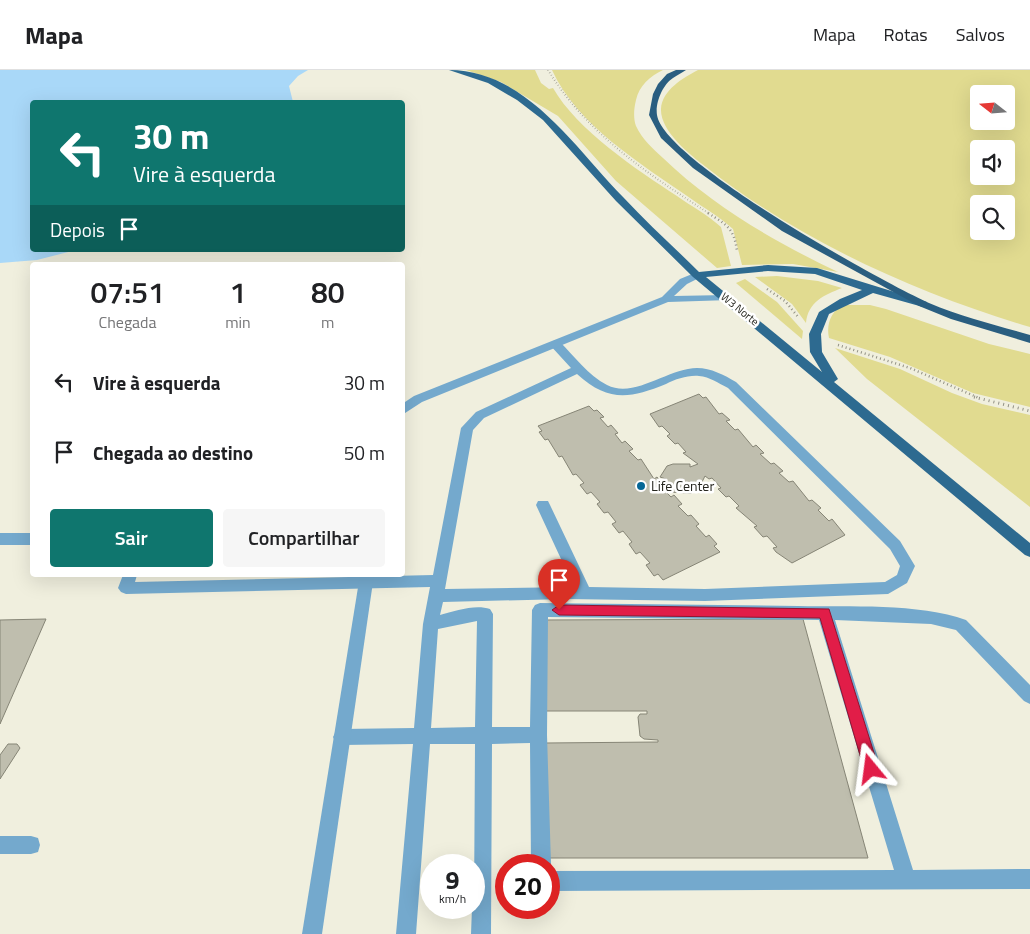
<!DOCTYPE html>
<html lang="pt">
<meta charset="utf-8">
<style>
:root{--surface:#fff;--page:#f6f6f6;--text:#202124;--muted:#757577;--line:#e0e0e0;--accent:#0f766e}
body{margin:0;font-family:"Titillium Web",sans-serif;background:var(--page);color:var(--text);height:100vh;display:flex;flex-direction:column;font-size:19px;white-space:nowrap}
*{box-sizing:border-box;margin:0}
p{font-size:16px;color:var(--muted)}
.icon{flex:none;width:28px;height:28px;fill:none;stroke:currentColor;stroke-width:2;stroke-linecap:round;stroke-linejoin:round}
.map{position:relative;flex:1;overflow:hidden}
.side{position:absolute;left:30px;top:192px;width:375px;height:315px;display:flex;flex-direction:column;background:var(--surface);border-radius:5px;box-shadow:0 5px 20px #0002}
.side>*{flex:none}
.hud{position:absolute;left:30px;top:30px;width:375px;height:152px;border-radius:5px;box-shadow:0 5px 20px #0002;background:#0f766e;color:#fff;overflow:hidden}
.needle{width:32px;rotate:287deg}
.tools{position:absolute;left:970px;top:15px;display:grid;gap:10px}
.tools a{display:grid;place-items:center;width:45px;height:45px;border-radius:5px;background:var(--surface);box-shadow:0 5px 20px #0002;font-size:25px}
.speed{position:absolute;left:420px;top:784px;display:flex;gap:10px;font-size:25px;font-weight:700;text-align:center}
.speed>*{display:grid;place-content:center;width:65px;height:65px;border-radius:50%;background:var(--surface);box-shadow:0 5px 20px #0002;line-height:1}
.speed small{font-size:12px;font-weight:400}
.speed .limit{border:8px solid #d22;background:#fff;color:#111}
.pin{position:absolute;display:grid;place-items:center;width:42px;height:42px;color:#fff;margin:-51px -21px;border-radius:50% 50% 50% 0;rotate:-45deg;box-shadow:0 0 5px #0007}
.pin .icon{rotate:45deg}
.me{position:absolute;width:55px;margin:-28px;rotate:344deg;stroke-linejoin:round;filter:drop-shadow(0 0 4px #0008)}
.turn{display:flex;align-items:center;gap:18px;height:105px;padding:0 20px;font-size:22px}
.turn .icon{width:65px;height:65px;stroke-width:2.5}
.turn b{display:block;font-size:35px;line-height:42px}
.then{display:flex;align-items:center;height:48px;padding:0 20px;background:#0003;gap:10px;font-size:19px}
.eta{display:flex;justify-content:space-evenly;align-items:center;height:85px;text-align:center}
.eta b{font-size:30px;font-weight:600;line-height:35px}
.primary-button{display:flex;gap:10px;margin-top:auto;padding:10px 20px}
.primary-button a{flex:1;height:58px;border-radius:5px;background:var(--accent);color:#fff;font-size:20px;font-weight:600;line-height:58px;text-align:center}
.primary-button a+a{background:var(--page);color:var(--text)}
ul{padding:0;list-style:none}
li{display:flex;align-items:center;gap:15px;height:70px;padding:0 20px}
li div{flex:1}
li b{display:block;font-size:19px}
li em{font-style:normal}
header{display:flex;align-items:center;gap:30px;box-sizing:border-box;height:70px;padding:0 25px;background:var(--surface);border-bottom:1px solid var(--line)}
header strong{font-size:24px}
nav{display:flex;gap:28px;margin-inline-start:auto;font-size:18px}
.map>svg:first-child{display:block}
.green{fill:#e1db90;fill-rule:evenodd}
.water{fill:#a9d8f8}
.building{fill:#bfbeae;stroke:#868576}
.lines{fill:none;stroke-linecap:round;stroke-linejoin:round}
.path-far2{stroke:#929185;stroke-width:2;stroke-dasharray:0.5 2.5;stroke-linecap:butt}
.path-far1{stroke:#929185;stroke-width:2.5;stroke-dasharray:1 3;stroke-linecap:butt}
.path{stroke:#929185;stroke-width:3;stroke-dasharray:1 4;stroke-linecap:butt}
.service{fill:#74a9cd;fill-rule:evenodd}
.minor{fill:#74a9cd;fill-rule:evenodd}
.primary{fill:#2d6a90;fill-rule:evenodd}
.trunk{fill:#2a5e80;fill-rule:evenodd}
.route{fill:#e11d48;stroke:#92132f}
.poi-dot{fill:#066796;stroke:#fff;stroke-width:2}
.labels{text-anchor:middle;stroke-width:5;stroke-linejoin:round;paint-order:stroke}
.far-street-label{font-size:11px;fill:#25251e;stroke:#fff}
.poi-label{font-size:14px;fill:#25251e;stroke:#fff;text-anchor:start}
</style>
<header>
<strong>Mapa</strong>
<nav><a>Mapa</a><a>Rotas</a><a>Salvos</a></nav>
</header>
<div class="map">
<svg width="1030" height="864" viewBox="0 0 1030 864">
<rect width="100%" height="100%" fill="#f0efde"/>
<!-- green -->
<g class="green">
<path d="M466,0H535L541,13L549,19L553,18C577,60 637,100 677,126C691,136 708,145 721,157L731,196L717,198L616,111L558,46L501,12Z"/>
<path d="M552,0H663C650,6 639,16 636,30C634,38 633,48 636,56C642,69 653,79 663,88C714,137 775,172 838,202L793,194L742,195L733,159C720,147 704,138 690,128C641,94 577,55 552,0Z"/>
<path d="M698,0H1030V257C918,224 798,170 706,97C690,85 660,61 661,39C662,20 683,8 698,0ZM979,24H1006V51H979ZM979,79H1006V106H979ZM979,134H1006V161H979Z"/>
<path d="M777,206L818,211L842,218C824,225 808,232 806,253L792,234L755,207Z"/>
<polygon points="745,209 777,232 803,261 802,269 736,213"/>
<path d="M844,235H870L886,239L989,274L1030,284V337L973,323L890,287L829,268C826,255 831,240 844,235Z"/>
<polygon points="835,278 900,299 952,323 982,334 1030,345 1030,437 867,309"/>
</g>
<!-- water -->
<polygon class="water" points="0,0 308,0 298,6 289,16 293,32 32,32 32,180 76,180 37,190 0,193"/>
<!-- building -->
<g class="building">
<polygon points="699,324 703,328 706,327 719,344 722,343 730,350 726,351 735,360 738,359 753,377 756,375 764,383 760,384 771,394 774,393 783,401 779,403 789,412 793,411 809,431 812,430 821,438 818,440 829,451 832,449 845,465 792,493 776,482 773,478 777,477 767,466 763,467 754,457 757,456 736,438 739,436 729,426 726,427 718,419 721,418 712,408 709,409 705,406 698,420 691,423 666,422 671,427 674,425 682,434 678,436 688,446 691,445 699,454 696,456 706,467 709,465 717,474 714,476 720,482 663,510 658,504 654,506 646,495 650,493 640,482 636,484 629,474 632,472 623,461 619,463 612,454 616,452 608,442 604,443 597,434 600,432 591,422 587,424 580,415 584,413 576,404 573,405 562,386 559,387 548,369 545,370 539,362 542,361 538,356 589,336 594,341 597,340 604,347 600,348 608,357 611,355 618,363 615,364 622,373 625,371 633,379 629,381 638,390 641,389 654,409 657,407 660,411 666,409 660,407 667,396 673,394 690,394 690,397 698,394 683,383 686,382 678,373 675,374 667,366 670,364 662,356 659,357 650,344"/>
<polygon points="46,549 0,654 0,550"/>
<polygon points="803,549 868,788 549,788 545,673 658,672 658,670 644,669 640,666 638,647 640,644 647,644 647,641 544,641 541,550"/>
<polygon points="8,674 17,674 20,678 0,709 0,685"/>
</g>
<g class="lines">
<!-- path-far2 -->
<path class="path-far2" d="M548,0C587,64 648,104 710,144"/>
<!-- path-far1 -->
<g class="path-far1">
<path d="M708,143C727,155 734,158 737,181"/>
<polyline points="767,219 785,231 799,248"/>
<polyline points="838,275 910,298 979,328"/>
</g>
<!-- path -->
<polyline class="path" points="974,327 1030,341"/>
<!-- service -->
<g class="service">
<path d="M555,270L559,271C575,287 588,305 607,315C635,329 668,298 697,298C711,298 724,305 736,312L900,471L915,496L907,513L888,524L705,531L566,529L443,532L440,545C455,541 475,534 490,539L493,544L492,657H530L532,540L535,535L540,533C626,534 712,535 798,536C848,537 919,533 966,550L1030,615V634L1024,631L956,560L931,554L835,550L913,800L1030,799V819L549,821V801L894,800L819,550L548,547L547,665L551,795L549,799V795H531L530,673L492,674L491,864H471L472,838H474L475,674H430L416,864H396L413,674L342,675L336,673L333,667L336,661L342,659L414,658L423,554L430,517L126,524L121,522L118,518L123,505H137L135,512L433,505L461,358L476,342L571,298L549,274ZM577,304C608,332 629,329 666,314C676,309 688,305 699,306C710,307 718,313 728,318L890,479L900,496L897,505L885,512L705,519L589,517L550,435L548,431H538L536,435L574,517L445,519L473,360L484,348ZM477,551L475,657L431,658L438,559Z"/>
<rect x="0" y="463" width="32" height="12"/>
<polygon points="0,766 31,766 38,768 40,775 38,782 31,784 0,784"/>
</g>
<!-- minor -->
<g class="minor">
<polygon points="697,202 701,203 701,207 687,214 674,226 726,225 730,226 730,230 668,232 422,332 402,345 402,334 414,326 662,227 680,209"/>
<polygon points="360,505 374,505 322,864 302,864"/>
</g>
<!-- primary -->
<path class="primary" d="M449,0C526,0 575,78 623,127C647,153 674,177 699,202L768,195L817,198L927,232V236L923,237L873,223L829,244L821,264L822,282L838,309L834,312L1030,473V487L1025,485L693,207L616,131L543,50L517,30L488,13ZM768,201L815,204L862,220L840,229L819,242L809,264L810,282L822,302L706,207Z"/>
<!-- trunk -->
<path class="trunk" d="M676,0H686C682,3 677,5 673,8C663,14 655,33 657,45C664,91 882,212 929,233C962,247 996,255 1030,265V273L951,249L919,236L782,161L693,98L661,68L649,45L653,24L658,14L667,4Z"/>
</g>
<!-- route -->
<polygon class="route" points="559,535 829,539 879,699 876,704 871,706 866,704 864,699 820,548 559,545 552,540"/>
<!-- markers -->
<circle class="poi-dot" cx="641" cy="416" r="5"/>
<g class="labels">
<!-- far-street labels -->
<g class="far-street-label">
<text transform="translate(740 239) rotate(39)" y="4">W3 Norte</text>
</g>
<!-- poi labels -->
<g class="poi-label">
<text x="651" y="421">Life Center</text>
</g>
</g>
</svg>
<div class="tools">
<a><svg class="needle" viewBox="-14 -14 28 28"><path d="M0-13l5 13h-10z" fill="#e53935"/><path d="M0 13l5-13h-10z" fill="#757577"/></svg></a>
<a><svg class="icon" aria-label="sound" viewBox="0 0 24 24"><path d="M4 9h4l5-4v14l-5-4H4zM17 9q2 3 0 6"/></svg></a>
<a><svg class="icon" aria-label="search" viewBox="0 0 24 24"><circle cx="10" cy="10" r="6"/><path d="M15 15l6 6"/></svg></a>
</div>
<div class="speed"><div>9<small>km/h</small></div><div class="limit">20</div></div>
<div class="pin" style="left:559px;top:540px;background:#d93025"><svg class="icon" aria-label="arrive" viewBox="0 0 24 24"><path d="M6 21V4h12l-3 4 3 4H6"/></svg></div>
<svg class="me" style="left:871px;top:699px" viewBox="-20 -20 40 40"><path d="M0-17L14 15 0 8-14 15z" fill="#e11d48" stroke="#fff" stroke-width="4"/></svg>
<div class="hud">
<div class="turn"><svg class="icon" aria-label="left" viewBox="0 0 24 24"><path d="M17 20v-9H6M10 6l-5 5 5 5"/></svg><div><b>30 m</b>Vire à esquerda</div></div>
<div class="then">Depois<svg class="icon" aria-label="arrive" viewBox="0 0 24 24"><path d="M6 21V4h12l-3 4 3 4H6"/></svg></div>
</div>
<section class="side">
<div class="eta">
<div><b>07:51</b><p>Chegada</p></div>
<div><b>1</b><p>min</p></div>
<div><b>80</b><p>m</p></div>
</div>
<ul>
<li><svg class="icon" aria-label="left" viewBox="0 0 24 24"><path d="M17 20v-9H6M10 6l-5 5 5 5"/></svg><div><b>Vire à esquerda</b></div><em>30 m</em></li>
<li><svg class="icon" aria-label="arrive" viewBox="0 0 24 24"><path d="M6 21V4h12l-3 4 3 4H6"/></svg><div><b>Chegada ao destino</b></div><em>50 m</em></li>
</ul>
<div class="primary-button"><a>Sair</a><a>Compartilhar</a></div>
</section>
</div>
